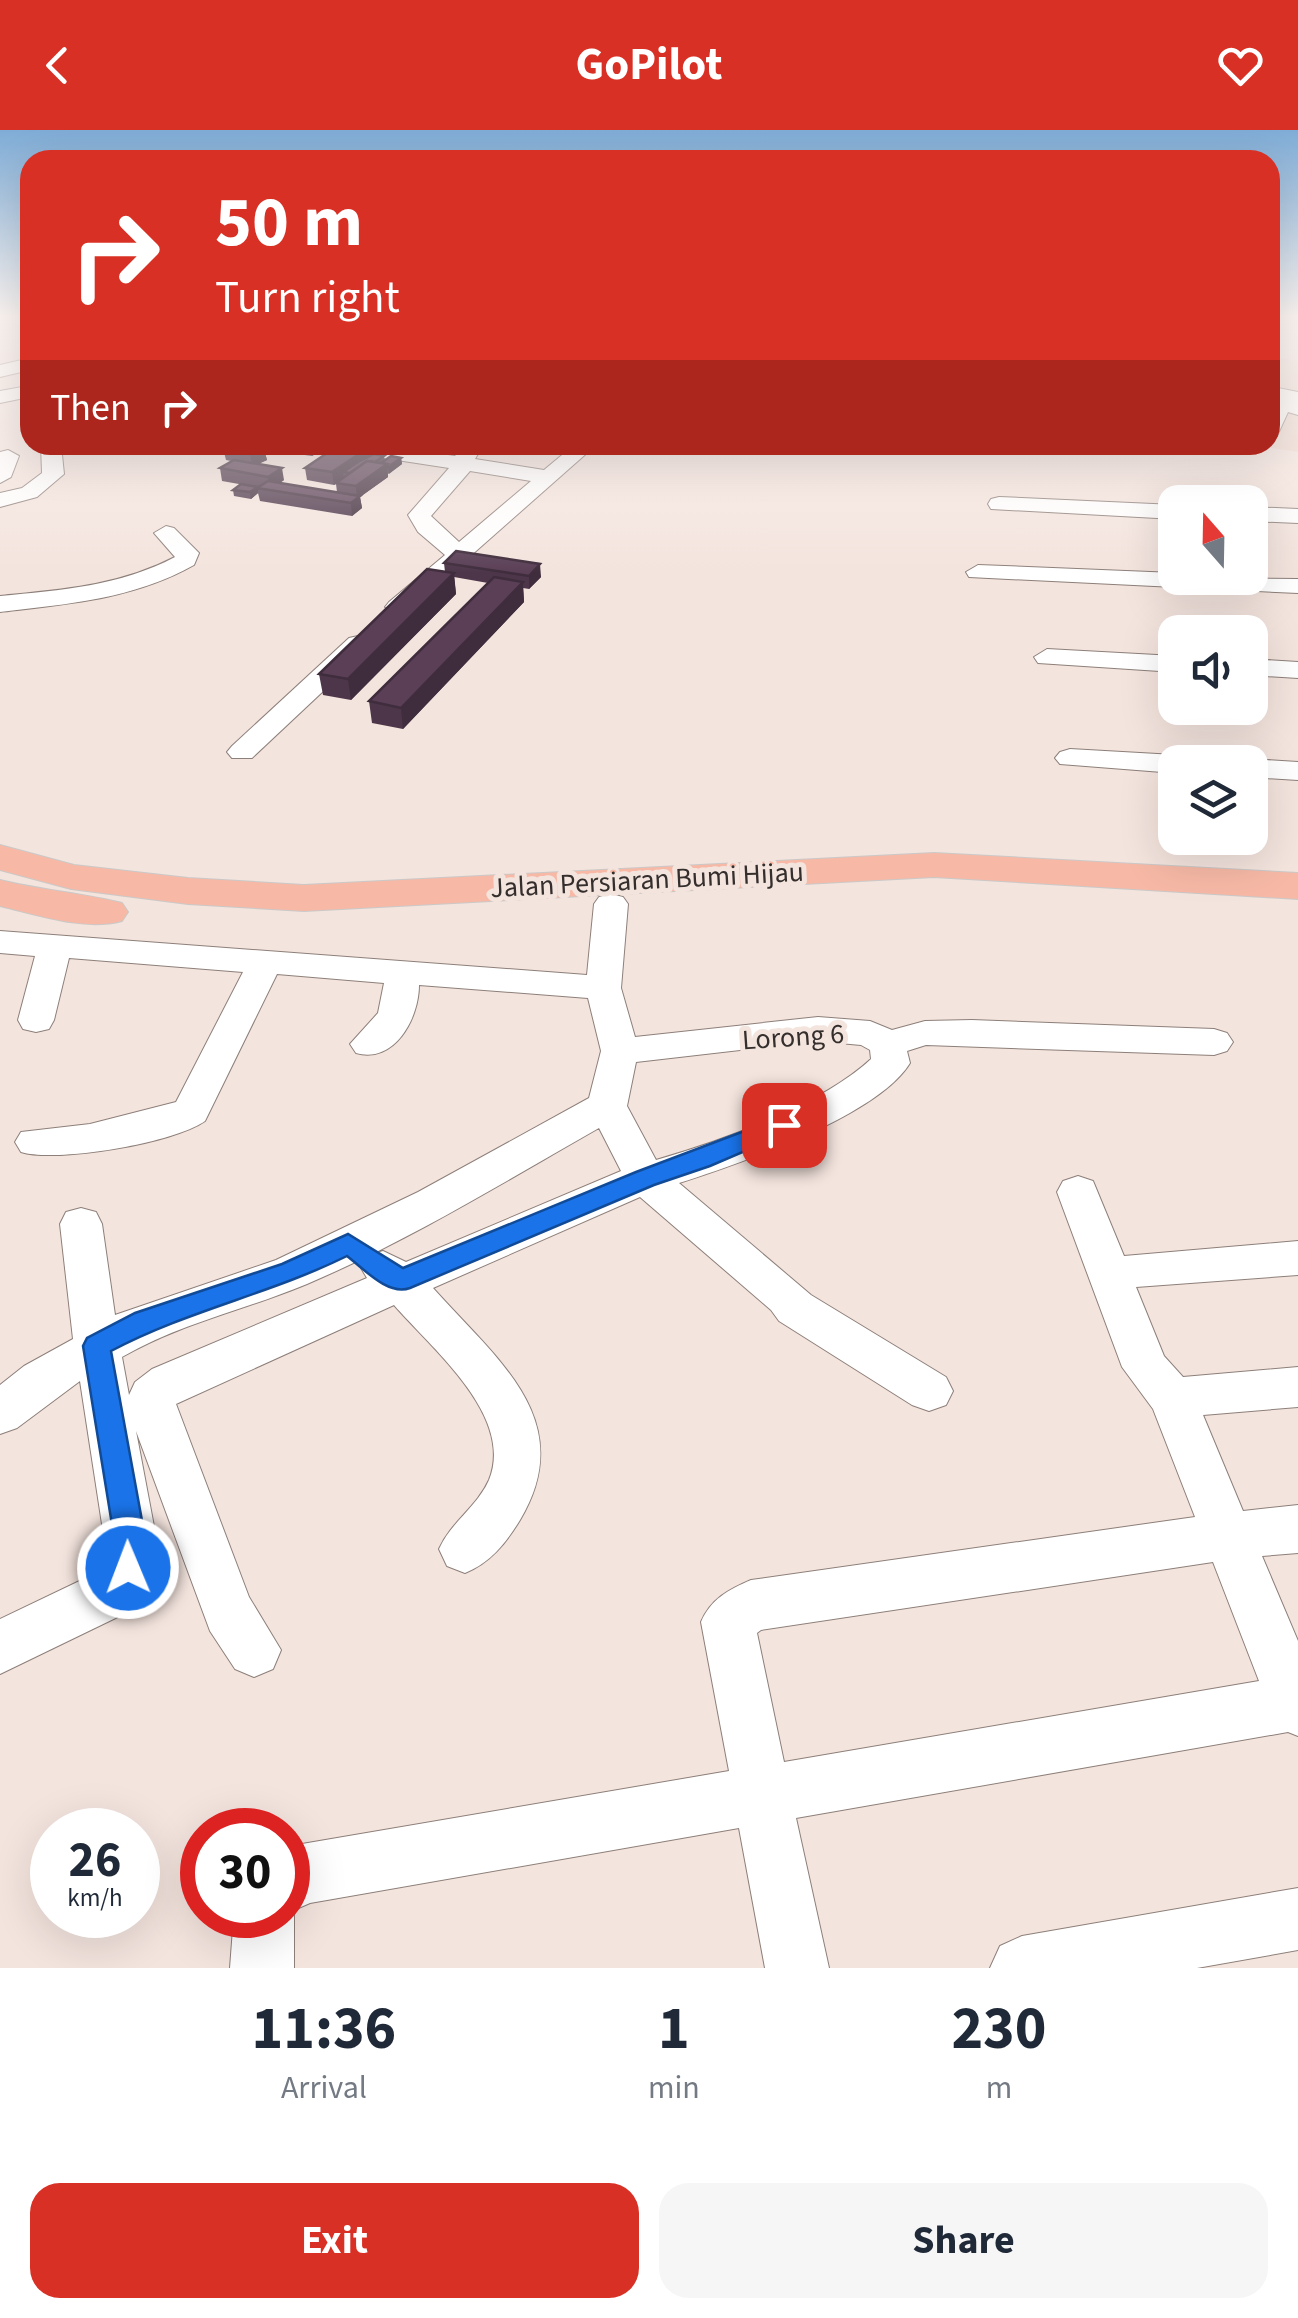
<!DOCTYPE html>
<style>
:root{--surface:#fff;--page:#f6f6f7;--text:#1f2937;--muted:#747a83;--accent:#d93025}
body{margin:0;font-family:"Source Sans 3",sans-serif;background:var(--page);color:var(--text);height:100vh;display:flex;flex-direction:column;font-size:38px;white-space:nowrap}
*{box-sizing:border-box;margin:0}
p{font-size:32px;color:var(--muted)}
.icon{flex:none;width:55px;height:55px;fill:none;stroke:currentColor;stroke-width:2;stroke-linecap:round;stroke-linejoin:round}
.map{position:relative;height:1838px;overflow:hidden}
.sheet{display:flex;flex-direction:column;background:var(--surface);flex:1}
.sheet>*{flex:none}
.hud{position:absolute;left:20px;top:20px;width:1260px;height:305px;border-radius:30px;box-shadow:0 10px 40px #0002;background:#d93025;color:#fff;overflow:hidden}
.needle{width:65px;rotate:340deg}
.fabs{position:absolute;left:1158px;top:355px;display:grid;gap:20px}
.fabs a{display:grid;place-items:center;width:110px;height:110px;border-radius:20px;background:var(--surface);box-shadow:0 10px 40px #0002;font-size:50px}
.speed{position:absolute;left:30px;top:1678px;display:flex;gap:20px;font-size:50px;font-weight:700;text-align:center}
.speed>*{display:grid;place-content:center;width:130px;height:130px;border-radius:50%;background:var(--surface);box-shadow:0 10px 40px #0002;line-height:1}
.speed small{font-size:25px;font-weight:400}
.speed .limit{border:15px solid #d22;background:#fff;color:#111}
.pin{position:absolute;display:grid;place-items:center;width:85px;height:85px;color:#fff;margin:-42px;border-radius:20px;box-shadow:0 5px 15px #0006}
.me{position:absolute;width:110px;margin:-55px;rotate:359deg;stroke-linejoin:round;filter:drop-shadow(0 0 8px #0008)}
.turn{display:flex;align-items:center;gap:35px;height:210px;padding:0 30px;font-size:45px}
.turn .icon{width:130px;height:130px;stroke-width:2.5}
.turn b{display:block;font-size:70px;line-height:85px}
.then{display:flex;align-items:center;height:95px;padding:0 30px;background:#0003;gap:20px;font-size:38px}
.eta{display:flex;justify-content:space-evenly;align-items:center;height:170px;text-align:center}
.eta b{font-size:60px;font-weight:700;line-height:70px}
.button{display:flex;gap:20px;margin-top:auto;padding:20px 30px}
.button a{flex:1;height:115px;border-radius:30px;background:var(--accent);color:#fff;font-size:40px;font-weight:700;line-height:115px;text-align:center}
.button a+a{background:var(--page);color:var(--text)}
header{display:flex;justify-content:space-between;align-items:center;height:130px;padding:0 30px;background:var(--accent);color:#fff;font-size:45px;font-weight:700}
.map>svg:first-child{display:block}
.built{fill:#efd8ce}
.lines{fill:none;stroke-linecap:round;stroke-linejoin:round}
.minor-casing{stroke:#8d7f79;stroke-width:2}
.major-casing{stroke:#cac9c8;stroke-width:2}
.minor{fill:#fff;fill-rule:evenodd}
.major{fill:#f7b9a6;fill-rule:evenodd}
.wall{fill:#4d364a}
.shaded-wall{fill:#3f2c3c}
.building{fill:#5a3f56;stroke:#3f2c3c;stroke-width:2.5}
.route{fill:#1a73e8;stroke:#114b97;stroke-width:2.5}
.labels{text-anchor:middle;stroke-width:10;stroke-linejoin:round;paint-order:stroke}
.street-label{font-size:28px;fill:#342e2c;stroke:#f4e4de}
</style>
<header><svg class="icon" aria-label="back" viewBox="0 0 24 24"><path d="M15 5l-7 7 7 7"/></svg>GoPilot<svg class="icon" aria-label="heart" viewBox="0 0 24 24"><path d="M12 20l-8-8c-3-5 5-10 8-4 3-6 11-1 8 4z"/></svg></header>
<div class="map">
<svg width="1298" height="1838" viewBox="0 0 1298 1838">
<rect width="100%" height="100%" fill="#f4e4de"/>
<!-- built -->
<polygon class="built" points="1270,227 1298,231 1298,322 1252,315 1270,315"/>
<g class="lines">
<defs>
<g id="minor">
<polygon points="30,228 30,240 0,247 0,235"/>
<polygon points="22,257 29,259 29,267 0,273 0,261"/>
<polygon points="1278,258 1298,262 1298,285 1288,282 1277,306 1270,308 1270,262"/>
<polygon points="41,315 61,315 64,344 37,367 0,377 0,363 22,358 42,343"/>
<path d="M328,315H379L455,326L465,315H483L475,329L544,340L574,315H596L407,482L398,485L385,477L389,472L445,425L418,402L408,385L449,338L338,321ZM470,341L531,351L459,412L431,386Z"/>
<polygon points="8,320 19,326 11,347 0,353 0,322"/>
<polygon points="999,367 1175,375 1175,389 991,379 988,374 991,369"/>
<polygon points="1250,377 1298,379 1298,393 1250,391"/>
<path d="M166,396L174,398L199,423L194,435C134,469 68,474 0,482V466C61,460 120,456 175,427L154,403Z"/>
<polygon points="978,435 1175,443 1175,448 1298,449 1298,463 969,447 966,442"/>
<polygon points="358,506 371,514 367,520 252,628 232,628 227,622 232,616 349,508"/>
<polygon points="1047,519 1175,526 1175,542 1038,533 1034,527"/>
<polygon points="1250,529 1298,532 1298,548 1250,545"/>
<polygon points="1070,619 1175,625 1189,632 1175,632 1175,643 1060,634 1055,628 1060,622"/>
<polygon points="1250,629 1298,632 1298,650 1250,647 1250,632 1239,632"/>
<path d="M611,764L623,767L628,774L621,858L635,907L818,887L870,891L892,900L925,891L972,890L1214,899L1227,903L1233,912L1227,921L1214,925L926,915L907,921L910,933C878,986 738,1034 679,1053L811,1165L946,1247L953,1261L946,1275L929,1281L912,1275L779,1191L771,1180L640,1067L433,1158C495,1228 580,1290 520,1390C506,1413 490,1433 465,1443L447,1436L439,1419C451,1392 477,1377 489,1350C515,1286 432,1219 394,1175L176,1274L249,1467L281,1520L273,1539L254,1547L235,1539L210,1501L136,1301L156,1407L153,1438L145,1455L128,1482L0,1544V1489L90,1446L102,1430L104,1407L80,1251L17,1298L0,1304V1255L24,1236L73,1209L60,1094L66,1082L81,1078L96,1082L102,1094L115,1185L276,1130L418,1062L589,968L601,921L588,868L419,855C419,889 394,934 356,923L350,914L378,883L384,853L277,844L205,991C174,1013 57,1033 21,1022L15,1012L21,1002L90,994L176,972L243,842L69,828L54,890L49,899L36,902L23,899L18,890L35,826L0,823V801L587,845L594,774L599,767ZM818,911L861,915L870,920L871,929C820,976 722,1011 656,1030L627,976L636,932ZM599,998L621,1041L406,1132L383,1121L368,1126L361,1138L367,1148L152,1239L135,1252L129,1265L122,1227C181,1193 245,1180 307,1154C408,1111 504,1052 599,998Z"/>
<path d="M1078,1046L1093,1051L1124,1126L1298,1111V1145L1136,1157L1164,1226L1183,1247L1298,1237V1277L1203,1285L1243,1381L1298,1375V1423L1262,1426L1298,1511V1606L1288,1602L796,1688L829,1838H765L739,1698L310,1773L294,1780V1838H230L234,1785H288V1718L296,1715L729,1641L701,1492C711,1469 728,1460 751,1450L1195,1387L1153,1279L1122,1237L1057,1062L1063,1051ZM1213,1432L1259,1551L784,1632L757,1503L761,1500Z"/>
<polygon points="1298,1758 1298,1820 1197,1838 990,1838 1000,1816 1022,1806"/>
</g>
<g id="major">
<polygon points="0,715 74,735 188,748 304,755 934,723 1298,743 1298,769 934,747 304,781 188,774 71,759 0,740"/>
<path d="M0,750C40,760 82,763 122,773L128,782L122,791C84,801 38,785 0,776Z"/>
</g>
</defs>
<!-- minor casing -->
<use href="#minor" class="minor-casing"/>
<!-- major casing -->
<use href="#major" class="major-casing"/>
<!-- minor -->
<use href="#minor" class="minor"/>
<!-- major -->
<use href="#major" class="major"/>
</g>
<!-- wall -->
<g class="wall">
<polygon points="319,315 320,321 312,326 297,324 296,319 292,321 265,323 267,330 258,334 284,350 280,353 337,362 336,354 334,355 307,350 305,338 369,326 384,326 385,331 401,328 402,334 388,344 388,347 360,367 362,378 352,386 260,371 258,363 251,369 234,366 233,360 250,356 222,351 220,338 231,331 226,330 223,318"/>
<polygon points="398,315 431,315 419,323 398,320"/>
<polygon points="455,315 445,324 435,322 434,316"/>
<polygon points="444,433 541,447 529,459 523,458 524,472 403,599 372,593 369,571 488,453 454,447 456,464 351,570 323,565 319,544 445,442"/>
</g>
<!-- shaded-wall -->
<g class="shaded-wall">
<polygon points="261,315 298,315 298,318 292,321 265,323 267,330 252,337 250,324 262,318"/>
<polygon points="319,315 320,321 312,326 311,320"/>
<polygon points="418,315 431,315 419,323"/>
<polygon points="447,315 455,315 445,324 444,317"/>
<polygon points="368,318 370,330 343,342 344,349 334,355 332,342"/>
<polygon points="401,328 402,334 389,344 388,337"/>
<polygon points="387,334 388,347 360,367 362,378 352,386 351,373 357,368 356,356"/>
<polygon points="282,338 284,350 270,359 268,347"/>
<polygon points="258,357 258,363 251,369 250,362"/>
<polygon points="540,434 541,447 529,459 529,446"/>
<polygon points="454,443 456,464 351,570 348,549"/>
<polygon points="523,452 524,472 403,599 401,578"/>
</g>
<!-- building -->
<g class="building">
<polygon points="1270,216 1277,216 1270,233"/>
<polygon points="227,315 248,315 264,317 250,324 223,318"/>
<polygon points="300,315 318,315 311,320 296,317"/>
<polygon points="339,315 368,318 332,342 305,338"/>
<polygon points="374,324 384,326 375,332 367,331 350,343 343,342 358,332"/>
<polygon points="391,326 401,328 388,337 387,334 381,333"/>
<polygon points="234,330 282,338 268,347 220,338"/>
<polygon points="367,331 387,334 356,356 336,353"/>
<polygon points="268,351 360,366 351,373 257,358"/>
<polygon points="241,354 258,357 250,362 233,360"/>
<polygon points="456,421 540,434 529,446 444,433"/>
<polygon points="427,439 454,443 348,549 319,544"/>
<polygon points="494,447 523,452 401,578 369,571"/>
</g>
<!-- sky -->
<linearGradient id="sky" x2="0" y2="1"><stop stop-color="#7facd6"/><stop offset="0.42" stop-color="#faf3f0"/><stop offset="1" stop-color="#faf3f0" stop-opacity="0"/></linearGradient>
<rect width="1298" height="443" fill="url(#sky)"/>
<!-- route -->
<path class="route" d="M784,986L792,989L796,995L792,1001L710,1036L654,1055L410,1158C388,1166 364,1139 347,1126C270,1164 186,1181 111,1221L145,1407L139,1449L128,1453L116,1449L112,1438L114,1407L83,1216L87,1208L135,1183L282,1134L348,1104L403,1138L636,1042Z"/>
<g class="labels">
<!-- street labels -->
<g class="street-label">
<text transform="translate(647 749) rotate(-3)" y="10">Jalan Persiaran Bumi Hijau</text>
<text transform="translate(793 906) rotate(-4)" y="10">Lorong 6</text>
</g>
</g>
</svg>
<div class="fabs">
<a><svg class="needle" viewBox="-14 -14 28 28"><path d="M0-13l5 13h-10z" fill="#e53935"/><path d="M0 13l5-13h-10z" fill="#747a83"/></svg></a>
<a><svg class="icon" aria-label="sound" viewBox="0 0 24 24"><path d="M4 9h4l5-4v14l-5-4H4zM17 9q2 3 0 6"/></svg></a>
<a><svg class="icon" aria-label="layers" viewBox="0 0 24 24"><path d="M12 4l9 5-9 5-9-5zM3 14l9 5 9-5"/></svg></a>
</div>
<div class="speed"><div>26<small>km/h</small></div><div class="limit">30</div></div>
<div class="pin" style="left:784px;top:995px;background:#d93025"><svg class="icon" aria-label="arrive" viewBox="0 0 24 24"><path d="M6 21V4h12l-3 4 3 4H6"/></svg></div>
<svg class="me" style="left:128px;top:1438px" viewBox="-20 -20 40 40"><circle r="17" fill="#1a73e8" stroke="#fff" stroke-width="3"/><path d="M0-11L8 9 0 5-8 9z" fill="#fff"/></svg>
<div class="hud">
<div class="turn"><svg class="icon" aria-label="right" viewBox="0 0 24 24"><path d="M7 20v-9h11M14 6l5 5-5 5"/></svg><div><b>50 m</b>Turn right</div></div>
<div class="then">Then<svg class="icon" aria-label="right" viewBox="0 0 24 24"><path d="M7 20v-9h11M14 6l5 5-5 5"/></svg></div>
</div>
</div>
<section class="sheet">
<div class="eta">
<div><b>11:36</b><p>Arrival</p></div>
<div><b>1</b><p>min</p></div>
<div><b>230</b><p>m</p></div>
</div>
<div class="button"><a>Exit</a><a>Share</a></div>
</section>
